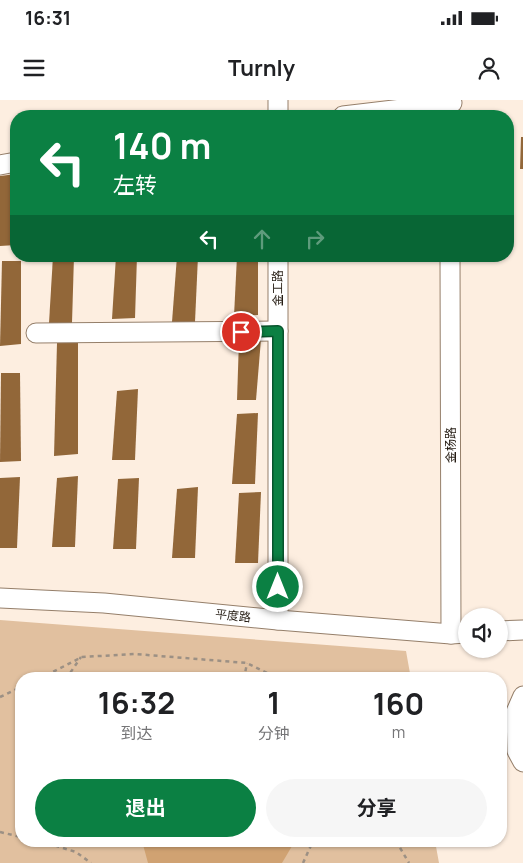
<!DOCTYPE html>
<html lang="zh">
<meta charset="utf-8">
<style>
:root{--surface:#fff;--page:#f6f6f6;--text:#202124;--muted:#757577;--accent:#0b8043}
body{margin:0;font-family:Manrope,"Noto Sans SC",sans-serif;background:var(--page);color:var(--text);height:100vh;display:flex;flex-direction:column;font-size:19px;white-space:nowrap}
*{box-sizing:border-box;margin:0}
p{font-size:16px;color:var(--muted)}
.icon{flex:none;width:28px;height:28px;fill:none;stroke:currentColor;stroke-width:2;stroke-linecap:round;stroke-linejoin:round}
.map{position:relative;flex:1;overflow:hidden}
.details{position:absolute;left:15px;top:572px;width:492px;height:175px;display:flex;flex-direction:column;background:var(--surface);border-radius:20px;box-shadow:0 1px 4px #0004}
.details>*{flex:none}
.hud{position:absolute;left:10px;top:10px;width:504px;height:152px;border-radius:20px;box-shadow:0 1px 4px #0004;background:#0b8043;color:#fff;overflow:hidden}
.buttons{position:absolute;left:458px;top:508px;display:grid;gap:10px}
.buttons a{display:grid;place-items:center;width:50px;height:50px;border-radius:50%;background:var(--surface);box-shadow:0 1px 4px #0004;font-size:25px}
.pin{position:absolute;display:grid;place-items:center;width:42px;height:42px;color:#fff;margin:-21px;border:2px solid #fff;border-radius:50%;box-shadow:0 1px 5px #0007}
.me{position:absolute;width:55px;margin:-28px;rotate:0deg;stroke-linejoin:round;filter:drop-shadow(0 0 4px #0008)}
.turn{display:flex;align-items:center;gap:18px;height:105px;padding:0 20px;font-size:22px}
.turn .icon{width:65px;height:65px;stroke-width:2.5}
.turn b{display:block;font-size:35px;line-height:42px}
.lanes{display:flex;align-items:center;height:48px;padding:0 20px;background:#0003;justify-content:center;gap:25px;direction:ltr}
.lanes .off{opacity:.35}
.eta{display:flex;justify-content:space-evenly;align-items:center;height:85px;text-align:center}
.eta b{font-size:30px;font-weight:700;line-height:35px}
.primary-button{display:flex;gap:10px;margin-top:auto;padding:10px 20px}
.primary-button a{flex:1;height:58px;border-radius:30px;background:var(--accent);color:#fff;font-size:20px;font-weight:700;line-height:58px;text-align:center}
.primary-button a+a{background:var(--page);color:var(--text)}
.status{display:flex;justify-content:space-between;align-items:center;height:35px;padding:0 25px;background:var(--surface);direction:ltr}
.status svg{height:14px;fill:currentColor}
header{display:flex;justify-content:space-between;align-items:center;height:65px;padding:0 20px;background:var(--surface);font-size:22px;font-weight:700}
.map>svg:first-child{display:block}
.green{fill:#e1c09f}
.water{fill:#d0a272}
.building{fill:#926739}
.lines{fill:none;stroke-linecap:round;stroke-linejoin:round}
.minor-casing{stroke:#957f6a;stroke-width:21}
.path{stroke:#9c9084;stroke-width:2.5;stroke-dasharray:4 4;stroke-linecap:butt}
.minor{stroke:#fff;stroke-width:19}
.route-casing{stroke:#07532c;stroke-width:12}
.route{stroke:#0b8043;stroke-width:9}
.labels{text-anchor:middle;stroke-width:4;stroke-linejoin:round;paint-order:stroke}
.street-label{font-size:12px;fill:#271e15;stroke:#fff}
</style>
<div class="status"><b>16:31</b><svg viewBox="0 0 49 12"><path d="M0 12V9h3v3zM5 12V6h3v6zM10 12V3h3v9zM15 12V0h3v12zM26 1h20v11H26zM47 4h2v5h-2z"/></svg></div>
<header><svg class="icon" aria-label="menu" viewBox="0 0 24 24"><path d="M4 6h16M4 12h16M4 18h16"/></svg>Turnly<svg class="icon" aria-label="person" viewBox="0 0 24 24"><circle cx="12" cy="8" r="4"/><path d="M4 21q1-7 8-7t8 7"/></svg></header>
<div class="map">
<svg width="523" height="763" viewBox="0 0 523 763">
<rect width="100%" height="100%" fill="#fdeee0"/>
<!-- green -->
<polygon class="green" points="0,520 406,551 411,579 21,579 21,741 435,741 439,763 0,763"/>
<!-- water -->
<polygon class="water" points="142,741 295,741 282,763 148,763"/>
<!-- building -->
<g class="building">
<polygon points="521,37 523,37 523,69 520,69"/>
<polygon points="16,74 16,145 0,146 0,76"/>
<polygon points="53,156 74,156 72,223 49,223"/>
<polygon points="116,156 137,156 135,218 112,219"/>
<polygon points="177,156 198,156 195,222 172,222"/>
<polygon points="237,156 258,156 258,215 234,216"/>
<polygon points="2,161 21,161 21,244 0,246"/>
<polygon points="261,239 256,300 237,300 239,240"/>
<polygon points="78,242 78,354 54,356 57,243"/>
<polygon points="1,273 20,273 21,361 0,362"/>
<polygon points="138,289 135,360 112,360 117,291"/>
<polygon points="258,313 255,384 232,384 237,314"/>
<polygon points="78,376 75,447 52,447 57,378"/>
<polygon points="20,377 17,448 0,448 0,378"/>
<polygon points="139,378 136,449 113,449 118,379"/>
<polygon points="198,387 195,458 172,458 177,389"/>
<polygon points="261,392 258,463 235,463 239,393"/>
</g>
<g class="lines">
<defs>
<g id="minor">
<polyline points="278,16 278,0"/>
<polyline points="343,16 452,3"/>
<polyline points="0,65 16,62"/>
<polyline points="278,156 278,520"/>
<polyline points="450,156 451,534"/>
<polyline points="36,233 278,231"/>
<polyline points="0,498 104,503 278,520 451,534 466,533"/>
<polyline points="499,531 523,530"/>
<polyline points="523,596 516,612 517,651 523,662"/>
</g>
</defs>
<!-- minor casing -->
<use href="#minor" class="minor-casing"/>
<!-- path -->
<g class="path">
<polyline points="39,579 82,557 135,554 247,563 279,579"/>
<polyline points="66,579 81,557"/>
<polyline points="244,579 247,563"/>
<polyline points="0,597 21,587"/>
<polyline points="0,732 21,737"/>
<polyline points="40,741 76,752 91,763"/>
<polyline points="396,741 409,763"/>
<polyline points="303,763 313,741"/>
</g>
<!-- minor -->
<use href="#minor" class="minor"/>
</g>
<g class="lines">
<defs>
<polyline id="route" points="241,232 278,231 278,487"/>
</defs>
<!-- route casing -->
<use href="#route" class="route-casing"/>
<!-- route -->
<use href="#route" class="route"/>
</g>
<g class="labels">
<!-- street labels -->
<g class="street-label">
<text transform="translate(278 188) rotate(-90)" y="4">金工路</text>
<text transform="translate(451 345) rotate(-90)" y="4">金杨路</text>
<text transform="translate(233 516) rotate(6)" y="4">平度路</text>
</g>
</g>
</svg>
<div class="buttons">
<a><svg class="icon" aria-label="sound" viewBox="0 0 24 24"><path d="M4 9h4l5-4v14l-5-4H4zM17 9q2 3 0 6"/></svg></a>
</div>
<div class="pin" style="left:241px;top:232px;background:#d93025"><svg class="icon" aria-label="arrive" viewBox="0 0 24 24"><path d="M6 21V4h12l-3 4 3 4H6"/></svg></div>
<svg class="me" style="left:278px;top:487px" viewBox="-20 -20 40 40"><circle r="17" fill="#0b8043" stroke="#fff" stroke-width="3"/><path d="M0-11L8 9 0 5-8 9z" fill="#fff"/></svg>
<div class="hud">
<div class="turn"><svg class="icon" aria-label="left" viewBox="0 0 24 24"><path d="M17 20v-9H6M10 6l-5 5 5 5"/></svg><div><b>140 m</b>左转</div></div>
<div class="lanes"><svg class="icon" aria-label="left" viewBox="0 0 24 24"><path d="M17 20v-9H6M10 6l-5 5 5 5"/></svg><svg class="icon off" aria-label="ahead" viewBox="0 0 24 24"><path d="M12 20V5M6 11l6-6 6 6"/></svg><svg class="icon off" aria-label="right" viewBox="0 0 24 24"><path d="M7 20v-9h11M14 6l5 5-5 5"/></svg></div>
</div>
<section class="details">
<div class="eta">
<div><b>16:32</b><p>到达</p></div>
<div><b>1</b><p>分钟</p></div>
<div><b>160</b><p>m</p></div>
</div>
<div class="primary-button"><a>退出</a><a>分享</a></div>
</section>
</div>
